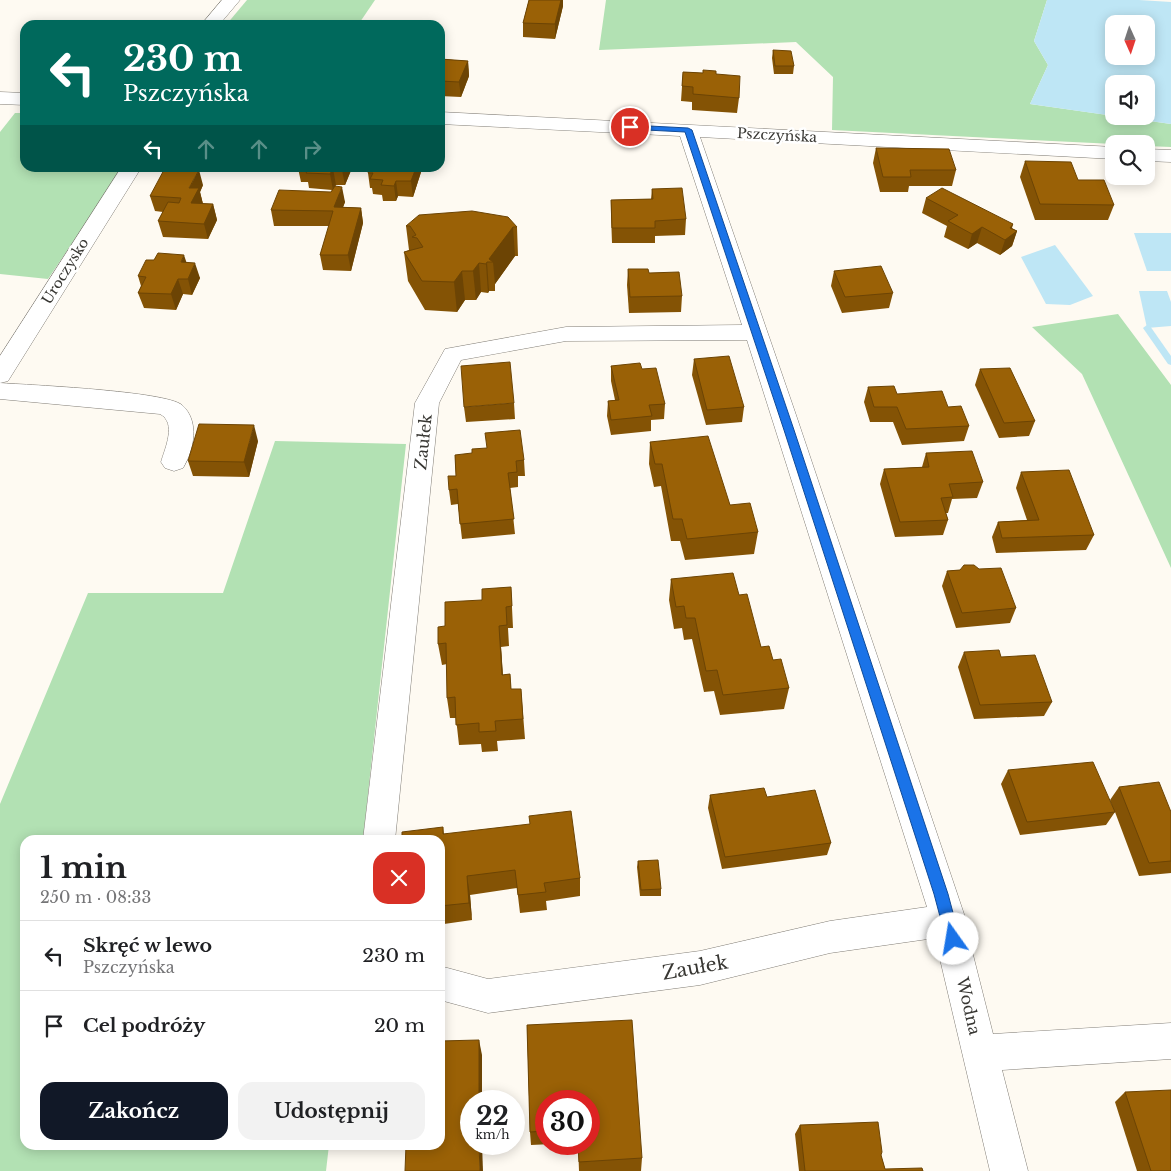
<!DOCTYPE html>
<html lang="pl">
<meta charset="utf-8">
<style>
:root{--surface:#fff;--page:#f2f2f2;--text:#202124;--muted:#757577;--line:#e0e0e0;--accent:#111827}
body{margin:0;font-family:"Libre Baskerville",serif;background:var(--page);color:var(--text);height:100vh;display:flex;flex-direction:column;font-size:19px;white-space:nowrap}
*{box-sizing:border-box;margin:0}
p{font-size:16px;color:var(--muted)}
.icon{flex:none;width:28px;height:28px;fill:none;stroke:currentColor;stroke-width:2;stroke-linecap:round;stroke-linejoin:round}
.map{position:relative;flex:1;overflow:hidden}
.drawer{position:absolute;left:20px;top:835px;width:425px;height:315px;display:flex;flex-direction:column;background:var(--surface);border-radius:15px;box-shadow:0 2px 12px #0003}
.drawer>*{flex:none}
.hud{position:absolute;left:20px;top:20px;width:425px;height:152px;border-radius:15px;box-shadow:0 2px 12px #0003;background:#00695c;color:#fff;overflow:hidden}
.needle{width:32px;rotate:177deg}
.buttons{position:absolute;left:1105px;top:15px;display:grid;gap:10px}
.buttons a{display:grid;place-items:center;width:50px;height:50px;border-radius:10px;background:var(--surface);box-shadow:0 2px 12px #0003;font-size:25px}
.speed{position:absolute;left:460px;top:1090px;display:flex;gap:10px;font-size:25px;font-weight:700;text-align:center}
.speed>*{display:grid;place-content:center;width:65px;height:65px;border-radius:50%;background:var(--surface);box-shadow:0 2px 12px #0003;line-height:1}
.speed small{font-size:12px;font-weight:400}
.speed .limit{border:8px solid #d22;background:#fff;color:#111}
.pin{position:absolute;display:grid;place-items:center;width:42px;height:42px;color:#fff;margin:-21px;border:2px solid #fff;border-radius:50%;box-shadow:0 1px 5px #0007}
.me{position:absolute;width:55px;margin:-28px;rotate:347deg;stroke-linejoin:round;filter:drop-shadow(0 0 4px #0008)}
.turn{display:flex;align-items:center;gap:18px;height:105px;padding:0 20px;font-size:22px}
.turn .icon{width:65px;height:65px;stroke-width:2.5}
.turn b{display:block;font-size:35px;line-height:42px}
.lanes{display:flex;align-items:center;height:48px;padding:0 20px;background:#0003;justify-content:center;gap:25px;direction:ltr}
.lanes .off{opacity:.35}
.round{display:grid;place-items:center;flex:none;width:52px;height:52px;border-radius:15px;background:var(--page)}
.head{display:flex;align-items:center;justify-content:space-between;height:85px;padding:0 20px}
h1{font-size:30px;font-weight:700;line-height:38px}
.cta{display:flex;gap:10px;margin-top:auto;padding:10px 20px}
.cta a{flex:1;height:58px;border-radius:15px;background:var(--accent);color:#fff;font-size:20px;font-weight:700;line-height:58px;text-align:center}
.cta a+a{background:var(--page);color:var(--text)}
ul{padding:0;list-style:none}
li{display:flex;align-items:center;gap:15px;height:70px;padding:0 20px;border-top:1px solid var(--line)}
li div{flex:1}
li b{display:block;font-size:19px}
li em{font-style:normal}
.map>svg:first-child{display:block}
.green{fill:#b2e1b3}
.water{fill:#bee6f5;fill-rule:evenodd}
.lines{fill:none;stroke-linecap:round;stroke-linejoin:round}
.stream{fill:#bee6f5;fill-rule:evenodd}
.minor-casing{stroke:#817d76;stroke-width:1}
.minor{fill:#fff;fill-rule:evenodd}
.wall{fill:#845305}
.shaded-wall{fill:#6c4404}
.building{fill:#9a6106;stroke:#6c4404}
.route{fill:#1a73e8;stroke:#114b97}
.labels{text-anchor:middle;stroke-width:5;stroke-linejoin:round;paint-order:stroke}
.far-street-label{font-size:14px;fill:#383733;stroke:#fff}
.street-label{font-size:16px;fill:#383733;stroke:#fff}
.near-street-label{font-size:19px;fill:#383733;stroke:#fff}
</style>
<div class="map">
<svg width="1171" height="1171" viewBox="0 0 1171 1171">
<rect width="100%" height="100%" fill="#fefaf2"/>
<!-- green -->
<g class="green">
<polygon points="247,0 375,0 358,25 226,25"/>
<polygon points="606,0 1047,0 1034,41 1048,65 1030,104 1171,124 1171,147 1146,146 1146,144 1114,144 832,130 833,77 796,42 599,50"/>
<polygon points="15,113 25,113 25,168 123,168 48,279 0,274 0,132"/>
<polygon points="1118,314 1171,385 1171,568 1082,374 1032,327"/>
<polygon points="275,441 406,444 363,840 25,840 25,1145 329,1145 326,1171 0,1171 0,804 88,593 223,593"/>
</g>
<!-- water -->
<g class="water">
<path d="M1047,0H1139L1171,2V124L1115,116H1146V84H1114V116L1030,104L1048,65L1034,41ZM1114,24H1146V56H1114Z"/>
<polygon points="1134,233 1171,233 1171,271 1147,271"/>
<polygon points="1055,245 1093,296 1070,305 1046,304 1021,257"/>
<polygon points="1139,291 1167,291 1171,302 1171,326 1147,328"/>
</g>
<g class="lines">
<!-- stream -->
<polygon class="stream" points="1147,325 1150,326 1171,356 1171,365 1168,364 1143,328"/>
<defs>
<g id="minor">
<polygon points="222,0 240,0 219,25 201,25"/>
<polygon points="0,92 25,93 25,105 0,104"/>
<polygon points="440,112 1114,147 1114,159 700,137 795,412 966,920 965,923 993,1034 1171,1023 1171,1059 1002,1070 1028,1171 990,1171 935,938 830,953 700,985 488,1013 440,1000 440,966 488,979 700,951 830,921 927,907 747,340 566,341 461,360 439,403 395,840 363,840 415,403 445,349 566,327 742,325 680,136 440,124"/>
<polygon points="1146,149 1171,150 1171,162 1146,161"/>
<path d="M121,168H141L8,381L0,383C30,385 165,391 182,405C200,421 194,450 183,468L174,471L165,468L161,462C165,448 177,423 160,414L0,399V356Z"/>
</g>
</defs>
<!-- minor casing -->
<use href="#minor" class="minor-casing"/>
<!-- minor -->
<use href="#minor" class="minor"/>
</g>
<!-- wall -->
<g class="wall">
<polygon points="529,0 563,0 563,6 555,39 523,37 523,23"/>
<polygon points="773,50 794,66 793,74 774,74 772,58"/>
<polygon points="440,59 468,61 469,76 461,97 440,96"/>
<polygon points="683,72 716,74 739,98 737,113 692,110 692,102 681,101"/>
<polygon points="876,148 956,170 952,186 909,186 908,192 880,192 873,163"/>
<polygon points="1025,161 1078,180 1114,205 1108,220 1035,220 1020,177"/>
<polygon points="298,168 352,168 345,185 336,185 335,186 345,202 343,207 361,208 363,223 351,271 323,270 320,255 329,226 274,226 271,210 331,192 332,190 309,188 308,182 301,182"/>
<polygon points="370,168 422,168 422,169 413,197 398,196 396,201 383,201 382,195 373,194 372,188 370,188 368,173"/>
<polygon points="203,185 200,192 203,204 213,204 217,220 208,239 163,237 158,221 163,212 155,211 150,196"/>
<polygon points="652,189 686,219 685,235 655,236 655,243 612,243 611,215 611,200 651,199"/>
<polygon points="926,198 1013,224 1012,228 1017,231 1012,246 1000,255 977,243 968,249 944,237 947,226 922,213"/>
<polygon points="406,226 517,227 518,256 515,256 495,284 495,291 489,291 488,293 481,292 476,300 465,300 457,312 425,310 408,281 404,252 409,250"/>
<polygon points="187,262 200,278 192,295 183,294 176,310 144,308 138,293 141,286 138,276"/>
<polygon points="628,269 649,273 682,296 681,312 629,313 627,285"/>
<polygon points="834,271 893,293 889,308 842,313 831,286"/>
<polygon points="694,359 744,407 742,422 706,425 692,375"/>
<polygon points="611,366 642,369 665,404 664,419 651,420 651,431 611,435 607,416 608,401 615,400 611,381"/>
<polygon points="980,369 1035,421 1029,436 999,438 975,385"/>
<polygon points="868,387 897,394 969,426 964,441 902,445 893,422 870,422 864,402"/>
<polygon points="514,403 515,419 466,422 464,407"/>
<polygon points="258,441 249,477 193,476 188,461"/>
<polygon points="650,442 730,505 758,532 754,554 685,560 680,541 671,541 661,486 654,487 649,464"/>
<polygon points="926,453 983,482 977,498 952,499 948,513 946,513 948,520 943,535 895,537 880,484 884,469 922,467"/>
<polygon points="455,455 524,460 525,476 518,476 518,487 510,488 515,534 462,539 458,504 451,505 449,490 456,476"/>
<polygon points="1021,472 1094,535 1086,550 996,553 992,537 998,522 1027,520 1016,488"/>
<polygon points="960,570 1016,608 1010,623 956,628 942,586 947,571"/>
<polygon points="671,579 739,595 761,647 773,660 789,688 784,709 720,715 714,691 704,692 692,639 684,640 682,628 674,629 669,600"/>
<polygon points="511,587 513,628 508,628 509,646 501,647 503,675 510,674 511,689 521,689 525,739 497,741 498,751 482,752 481,744 459,745 456,718 450,718 447,698 447,664 442,665 438,644 445,626 482,600"/>
<polygon points="964,652 1001,657 1052,702 1044,716 974,719 958,667"/>
<polygon points="1008,770 1114,811 1110,800 1119,787 1171,812 1171,873 1139,876 1115,812 1106,825 1020,835 1001,784"/>
<polygon points="710,795 767,797 831,843 827,855 722,869 708,808"/>
<polygon points="443,827 444,834 580,878 580,896 546,901 547,910 520,913 517,888 470,895 472,920 444,924 442,914 440,914 440,840"/>
<polygon points="638,861 661,889 661,896 640,896 637,867"/>
<polygon points="527,1025 642,1158 641,1171 579,1171 578,1144 589,1144 589,1101 546,1101 546,1144 552,1144 531,1145 530,1132"/>
<polygon points="1125,1092 1171,1171 1137,1171 1115,1102"/>
<polygon points="800,1125 881,1155 885,1169 923,1171 799,1171 795,1134"/>
</g>
<!-- shaded-wall -->
<g class="shaded-wall">
<polygon points="561,0 563,0 563,6 555,39 555,24"/>
<polygon points="468,61 469,76 461,97 459,82"/>
<polygon points="343,168 352,168 345,185 342,170"/>
<polygon points="416,168 422,168 422,169 413,197 411,181"/>
<polygon points="333,169 336,185 333,190 330,174"/>
<polygon points="199,170 203,185 200,192 203,204 191,203 189,188"/>
<polygon points="396,181 398,196 396,201 394,186"/>
<polygon points="342,187 345,202 337,223 334,207"/>
<polygon points="213,204 217,220 208,239 204,224"/>
<polygon points="361,208 363,223 351,271 348,255"/>
<polygon points="1013,224 1009,236 1017,231 1012,246 1000,255 1005,240 1010,228"/>
<polygon points="513,227 515,256 495,284 493,262 489,259"/>
<polygon points="982,227 977,243 968,249 972,234"/>
<polygon points="184,255 189,270 181,262"/>
<polygon points="487,262 489,291 488,293 486,264"/>
<polygon points="195,263 200,278 192,295 188,279"/>
<polygon points="479,263 481,292 476,300 473,271"/>
<polygon points="462,271 465,300 457,312 454,282"/>
<polygon points="178,279 183,294 176,310 171,294"/>
<polygon points="254,425 258,441 249,477 244,462"/>
<polygon points="499,626 501,647 504,696 502,675"/>
<polygon points="467,876 470,895 472,920 469,903"/>
<polygon points="479,1040 482,1055 482,1101 479,1101"/>
<polygon points="479,1144 482,1144 483,1171 480,1171"/>
</g>
<!-- building -->
<g class="building">
<polygon points="529,0 561,0 555,24 523,23"/>
<polygon points="773,50 791,51 794,66 775,66"/>
<polygon points="440,59 468,61 459,82 440,81"/>
<polygon points="703,70 716,71 716,74 740,76 739,98 693,94 693,87 682,86 683,72 703,73"/>
<polygon points="876,148 949,149 956,170 910,170 911,177 883,177"/>
<polygon points="1025,161 1071,162 1078,180 1104,180 1114,205 1040,204"/>
<polygon points="165,168 199,170 189,188 199,188 191,203 213,204 204,224 158,221 168,202 179,203 181,198 150,196"/>
<polygon points="309,168 343,168 342,170 333,169 330,174 306,173"/>
<polygon points="370,168 416,168 411,181 396,181 394,186 381,185 383,180 370,179 373,173 368,173"/>
<polygon points="335,186 342,187 334,207 361,208 348,255 320,255 333,211 271,210 279,190 331,192"/>
<polygon points="682,188 686,219 655,221 655,228 612,228 611,200 653,199 652,189"/>
<polygon points="942,188 1013,224 1010,228 1017,231 1005,240 982,227 972,234 948,221 958,215 926,198"/>
<polygon points="472,211 508,217 517,227 513,227 489,259 493,262 487,262 486,264 479,263 473,271 462,271 454,282 422,281 404,252 423,247 417,238 412,237 416,235 410,226 406,226 419,215"/>
<polygon points="158,253 184,255 181,262 195,263 188,279 178,279 171,294 138,293 146,277 138,276 146,260 154,260"/>
<polygon points="881,266 893,293 845,297 834,271"/>
<polygon points="628,269 648,269 649,273 679,272 682,296 630,297"/>
<polygon points="729,356 744,407 707,410 694,359"/>
<polygon points="510,362 514,403 464,407 461,366"/>
<polygon points="640,363 642,369 656,368 665,404 649,405 652,416 611,420 608,401 619,400 611,366"/>
<polygon points="1010,368 1035,421 1004,423 980,369"/>
<polygon points="894,386 897,394 942,391 948,407 961,406 969,426 906,429 897,407 874,407 868,387"/>
<polygon points="199,424 254,425 244,462 188,461"/>
<polygon points="520,430 524,460 516,461 517,472 508,473 514,519 460,524 457,489 449,490 448,476 456,476 455,455 472,453 472,449 487,448 485,433"/>
<polygon points="708,436 730,505 750,503 758,532 687,539 682,519 673,519 662,464 655,464 650,442"/>
<polygon points="972,451 983,482 949,484 953,497 941,498 948,520 900,522 884,469 929,467 926,453"/>
<polygon points="1069,470 1094,535 1002,538 998,522 1039,520 1021,472"/>
<polygon points="964,565 974,565 979,569 1001,568 1016,608 962,613 947,571 960,570"/>
<polygon points="733,573 739,595 747,594 761,647 769,646 773,660 781,659 789,688 723,695 717,670 706,671 695,618 686,618 684,606 676,607 671,579"/>
<polygon points="511,587 512,606 506,607 507,625 499,626 502,675 510,674 511,689 521,689 523,719 495,721 496,731 479,732 479,723 456,725 455,697 447,698 446,643 438,644 438,627 445,626 445,602 482,600 482,589"/>
<polygon points="999,650 1001,657 1035,655 1052,702 980,705 964,652"/>
<polygon points="1093,762 1115,812 1027,822 1008,770"/>
<polygon points="1159,782 1171,812 1171,861 1149,863 1119,787"/>
<polygon points="764,788 767,797 815,790 831,843 725,857 710,795"/>
<polygon points="571,811 580,878 544,883 546,892 518,895 515,870 467,876 469,903 440,906 440,840 402,840 402,832 443,827 443,834 530,824 529,816"/>
<polygon points="658,860 661,889 641,890 638,861"/>
<polygon points="632,1020 642,1158 579,1162 578,1144 589,1144 589,1101 546,1101 546,1131 530,1132 527,1025"/>
<polygon points="479,1040 479,1101 471,1101 471,1144 479,1144 480,1171 405,1171 406,1145 440,1145 440,1041"/>
<polygon points="1171,1090 1171,1171 1151,1171 1125,1092"/>
<polygon points="878,1122 882,1152 881,1155 885,1169 922,1168 923,1171 805,1171 800,1125"/>
</g>
<!-- route -->
<polygon class="route" points="630,125 688,128 692,130 794,430 948,894 960,939 958,944 953,946 948,944 946,939 934,894 784,430 685,132 627,129 626,127"/>
<g class="labels">
<!-- far-street labels -->
<g class="far-street-label">
<text transform="translate(777 135) rotate(3)" y="5">Pszczyńska</text>
<text transform="translate(65 271) rotate(-58)" y="5">Uroczysko</text>
</g>
<!-- street labels -->
<g class="street-label">
<text transform="translate(423 442) rotate(-84)" y="6">Zaułek</text>
<text transform="translate(969 1006) rotate(77)" y="6">Wodna</text>
</g>
<!-- near-street labels -->
<g class="near-street-label">
<text transform="translate(695 967) rotate(-10)" y="7">Zaułek</text>
</g>
</g>
</svg>
<div class="buttons">
<a><svg class="needle" viewBox="-14 -14 28 28"><path d="M0-13l5 13h-10z" fill="#e53935"/><path d="M0 13l5-13h-10z" fill="#757577"/></svg></a>
<a><svg class="icon" aria-label="sound" viewBox="0 0 24 24"><path d="M4 9h4l5-4v14l-5-4H4zM17 9q2 3 0 6"/></svg></a>
<a><svg class="icon" aria-label="search" viewBox="0 0 24 24"><circle cx="10" cy="10" r="6"/><path d="M15 15l6 6"/></svg></a>
</div>
<div class="speed"><div>22<small>km/h</small></div><div class="limit">30</div></div>
<div class="pin" style="left:630px;top:127px;background:#d93025"><svg class="icon" aria-label="arrive" viewBox="0 0 24 24"><path d="M6 21V4h12l-3 4 3 4H6"/></svg></div>
<svg class="me" style="left:953px;top:939px" viewBox="-20 -20 40 40"><circle r="19" fill="#fff"/><path d="M0-13L10 11 0 6-10 11z" fill="#1a73e8"/></svg>
<div class="hud">
<div class="turn"><svg class="icon" aria-label="left" viewBox="0 0 24 24"><path d="M17 20v-9H6M10 6l-5 5 5 5"/></svg><div><b>230 m</b>Pszczyńska</div></div>
<div class="lanes"><svg class="icon" aria-label="left" viewBox="0 0 24 24"><path d="M17 20v-9H6M10 6l-5 5 5 5"/></svg><svg class="icon off" aria-label="ahead" viewBox="0 0 24 24"><path d="M12 20V5M6 11l6-6 6 6"/></svg><svg class="icon off" aria-label="ahead" viewBox="0 0 24 24"><path d="M12 20V5M6 11l6-6 6 6"/></svg><svg class="icon off" aria-label="right" viewBox="0 0 24 24"><path d="M7 20v-9h11M14 6l5 5-5 5"/></svg></div>
</div>
<section class="drawer">
<div class="head"><div><h1>1 min</h1><p>250 m · 08:33</p></div><a class="round" style="background:#d93025;color:#fff"><svg class="icon" aria-label="close" viewBox="0 0 24 24"><path d="M6 6l12 12M18 6L6 18"/></svg></a></div>
<ul>
<li><svg class="icon" aria-label="left" viewBox="0 0 24 24"><path d="M17 20v-9H6M10 6l-5 5 5 5"/></svg><div><b>Skręć w lewo</b><p>Pszczyńska</p></div><em>230 m</em></li>
<li><svg class="icon" aria-label="arrive" viewBox="0 0 24 24"><path d="M6 21V4h12l-3 4 3 4H6"/></svg><div><b>Cel podróży</b></div><em>20 m</em></li>
</ul>
<div class="cta"><a>Zakończ</a><a>Udostępnij</a></div>
</section>
</div>
